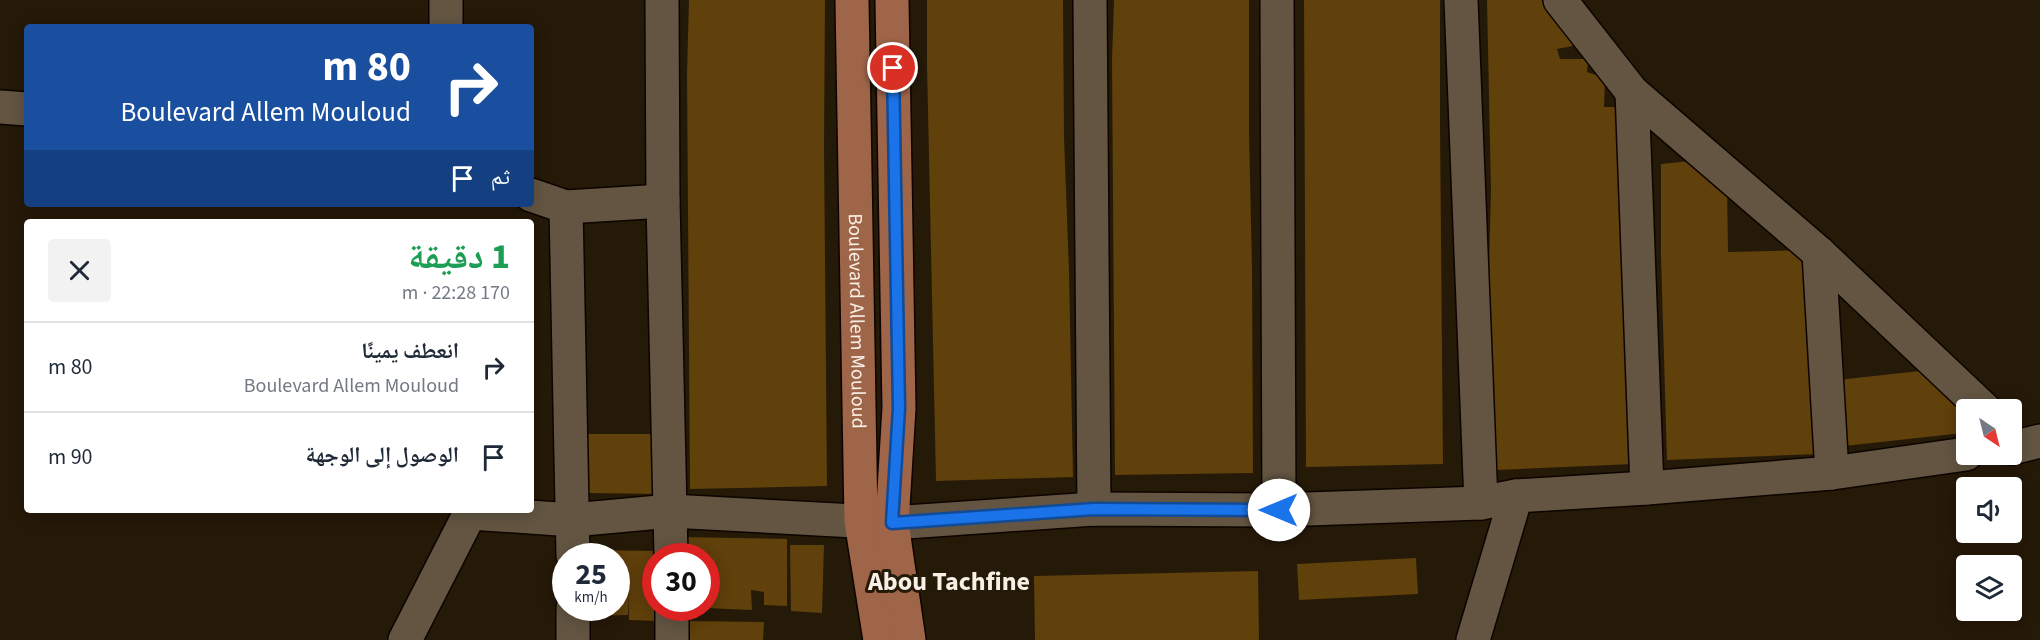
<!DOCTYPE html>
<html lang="ar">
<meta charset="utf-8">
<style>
:root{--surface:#fff;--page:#f2f2f3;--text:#1f2937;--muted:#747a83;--line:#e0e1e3}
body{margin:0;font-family:"Source Sans 3","Noto Naskh Arabic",sans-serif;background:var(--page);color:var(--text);direction:rtl;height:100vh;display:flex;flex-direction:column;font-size:22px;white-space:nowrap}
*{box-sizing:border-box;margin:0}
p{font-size:20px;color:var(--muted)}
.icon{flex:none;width:33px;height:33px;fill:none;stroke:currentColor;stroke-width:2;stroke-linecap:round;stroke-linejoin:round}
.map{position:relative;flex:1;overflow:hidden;direction:ltr}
.sheet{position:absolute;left:24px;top:219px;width:510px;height:294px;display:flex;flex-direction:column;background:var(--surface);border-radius:6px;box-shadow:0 3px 15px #0003;direction:rtl}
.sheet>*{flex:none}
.guide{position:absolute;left:24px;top:24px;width:510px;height:183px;border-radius:6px;box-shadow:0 3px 15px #0003;direction:rtl;background:#1a4fa0;color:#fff;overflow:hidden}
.needle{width:39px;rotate:145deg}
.controls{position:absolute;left:1956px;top:399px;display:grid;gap:12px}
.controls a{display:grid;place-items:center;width:66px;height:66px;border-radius:6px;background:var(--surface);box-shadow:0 3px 15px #0003;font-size:30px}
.speed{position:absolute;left:552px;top:543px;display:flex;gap:12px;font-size:30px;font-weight:700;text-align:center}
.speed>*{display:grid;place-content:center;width:78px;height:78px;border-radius:50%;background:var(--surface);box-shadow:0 3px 15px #0003;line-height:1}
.speed small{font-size:15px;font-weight:400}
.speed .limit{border:9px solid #d22;background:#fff;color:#111}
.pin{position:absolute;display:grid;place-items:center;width:51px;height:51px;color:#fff;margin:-26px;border:3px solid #fff;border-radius:50%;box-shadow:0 2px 6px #0007}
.me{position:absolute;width:66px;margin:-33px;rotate:270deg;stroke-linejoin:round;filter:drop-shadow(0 0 4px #0008)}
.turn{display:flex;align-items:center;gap:21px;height:126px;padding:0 24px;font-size:27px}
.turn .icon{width:78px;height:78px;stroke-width:2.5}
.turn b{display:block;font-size:42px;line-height:51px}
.then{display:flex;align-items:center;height:57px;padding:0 24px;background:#0003;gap:12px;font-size:22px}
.round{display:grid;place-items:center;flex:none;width:63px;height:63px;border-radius:6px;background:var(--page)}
.summary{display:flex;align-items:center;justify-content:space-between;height:102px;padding:0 24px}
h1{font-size:36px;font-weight:700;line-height:45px;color:#1e9e55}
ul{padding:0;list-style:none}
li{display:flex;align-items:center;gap:18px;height:90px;padding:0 24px;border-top:2px solid var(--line)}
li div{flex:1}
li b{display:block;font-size:22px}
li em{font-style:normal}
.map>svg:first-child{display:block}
.building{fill:#60400b}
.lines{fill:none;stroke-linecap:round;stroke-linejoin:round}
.minor-casing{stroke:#0d0400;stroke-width:36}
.major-casing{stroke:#0d0400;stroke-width:36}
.minor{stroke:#635542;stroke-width:33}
.major{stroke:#9e6549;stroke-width:33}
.route-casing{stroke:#114b97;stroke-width:15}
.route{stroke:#1a73e8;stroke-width:10}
.labels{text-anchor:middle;stroke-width:6;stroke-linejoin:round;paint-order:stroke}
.street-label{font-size:20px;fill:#f8efe5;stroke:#251908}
.district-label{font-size:26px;font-weight:bold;fill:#f8efe5;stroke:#251908}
</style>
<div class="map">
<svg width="2040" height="640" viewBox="0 0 2040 640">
<rect width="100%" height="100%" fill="#251908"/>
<!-- building -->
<g class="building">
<polygon points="689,0 825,0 824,146 827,486 690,489 687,73"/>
<polygon points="927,0 1063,0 1064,137 1069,271 1073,477 936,481 927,65"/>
<polygon points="1114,0 1249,0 1249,133 1252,267 1253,473 1115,475 1112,60"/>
<polygon points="1304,0 1440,0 1440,123 1443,464 1306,467"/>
<polygon points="1487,0 1542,0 1558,15 1578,39 1572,46 1557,49 1560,59 1588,59 1587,72 1605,78 1604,107 1622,107 1633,464 1496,470 1489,265 1491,191"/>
<polygon points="1700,160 1727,185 1728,252 1810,250 1818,454 1667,460 1661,256 1661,164"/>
<polygon points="1920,371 1960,406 1963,433 1844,446 1837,380"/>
<polygon points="587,434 661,434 660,494 588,493"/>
<polygon points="681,537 787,539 787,606 764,605 764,592 751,590 752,610 706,608 706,556 690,556 690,554 681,554"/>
<polygon points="790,545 824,545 822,613 791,611"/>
<polygon points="588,550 659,551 656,556 656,608 658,608 658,621 629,620 628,590 628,615 589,616 589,608 616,608 616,556 588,556"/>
<polygon points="1416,558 1418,594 1299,600 1297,564"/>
<polygon points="1258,571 1259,640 1035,640 1034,576"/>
<polygon points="687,621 764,622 763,640 687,640"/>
</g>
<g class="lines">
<defs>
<g id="minor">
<polyline points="446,0 446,27"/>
<polyline points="662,0 663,201 671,556"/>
<polyline points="1090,0 1094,509"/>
<polyline points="1277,0 1279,510"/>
<polyline points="1461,0 1481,503"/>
<polyline points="1560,0 1632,92 1819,253 1985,410"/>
<polyline points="1632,92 1647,488"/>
<polyline points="0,107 27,109"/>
<polyline points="531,195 566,207 663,201"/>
<polyline points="566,207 573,556"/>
<polyline points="1819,253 1832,473"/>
<polyline points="2012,448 2040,441"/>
<polyline points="672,608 672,640"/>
<polyline points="405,640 470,513 573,520 670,511 892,523 1094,509 1279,510 1481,503 1516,496 1647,488 1832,473 1966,454"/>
<polyline points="573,640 573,608"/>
<polyline points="1473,640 1516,496"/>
</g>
<g id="major">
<path id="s1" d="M852,0L861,521L880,640"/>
<polyline points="892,0 899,408 892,523 909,640"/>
</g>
</defs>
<!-- minor casing -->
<use href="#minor" class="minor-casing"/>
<!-- major casing -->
<use href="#major" class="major-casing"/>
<!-- minor -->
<use href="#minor" class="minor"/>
<!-- major -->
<use href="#major" class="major"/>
</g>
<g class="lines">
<defs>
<polyline id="route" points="893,68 899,408 892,523 1094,509 1279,510"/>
</defs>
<!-- route casing -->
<use href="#route" class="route-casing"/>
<!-- route -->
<use href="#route" class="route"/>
</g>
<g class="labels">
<!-- street labels -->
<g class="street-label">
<text dy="7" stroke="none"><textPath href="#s1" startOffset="321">Boulevard Allem Mouloud</textPath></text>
</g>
<!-- district labels -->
<g class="district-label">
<text x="949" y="590">Abou Tachfine</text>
</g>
</g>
</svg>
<div class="controls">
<a><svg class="needle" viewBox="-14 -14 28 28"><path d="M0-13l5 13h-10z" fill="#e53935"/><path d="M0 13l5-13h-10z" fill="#747a83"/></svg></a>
<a><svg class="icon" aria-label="sound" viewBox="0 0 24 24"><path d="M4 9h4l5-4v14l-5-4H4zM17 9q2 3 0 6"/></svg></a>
<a><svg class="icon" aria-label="layers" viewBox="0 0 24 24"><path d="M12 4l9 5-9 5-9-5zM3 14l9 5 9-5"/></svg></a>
</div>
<div class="speed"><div>25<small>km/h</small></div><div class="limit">30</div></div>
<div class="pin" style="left:893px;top:68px;background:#d93025"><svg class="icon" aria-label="arrive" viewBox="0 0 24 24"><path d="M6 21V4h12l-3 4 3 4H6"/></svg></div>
<svg class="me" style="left:1279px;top:510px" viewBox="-20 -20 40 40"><circle r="19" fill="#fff"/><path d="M0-13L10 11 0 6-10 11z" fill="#1a73e8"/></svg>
<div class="guide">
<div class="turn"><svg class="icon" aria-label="right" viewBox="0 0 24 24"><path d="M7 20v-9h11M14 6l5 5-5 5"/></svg><div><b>80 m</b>Boulevard Allem Mouloud</div></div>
<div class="then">ثم<svg class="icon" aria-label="arrive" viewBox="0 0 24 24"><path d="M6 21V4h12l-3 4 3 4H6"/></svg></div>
</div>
<section class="sheet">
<div class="summary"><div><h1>1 دقيقة</h1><p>170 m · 22:28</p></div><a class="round"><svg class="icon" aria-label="close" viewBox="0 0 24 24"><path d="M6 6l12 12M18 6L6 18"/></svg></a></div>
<ul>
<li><svg class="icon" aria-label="right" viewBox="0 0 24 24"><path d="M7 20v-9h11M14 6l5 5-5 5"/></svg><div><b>انعطف يمينًا</b><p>Boulevard Allem Mouloud</p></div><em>80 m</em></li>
<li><svg class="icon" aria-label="arrive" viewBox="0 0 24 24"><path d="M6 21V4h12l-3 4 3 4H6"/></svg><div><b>الوصول إلى الوجهة</b></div><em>90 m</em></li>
</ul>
</section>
</div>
